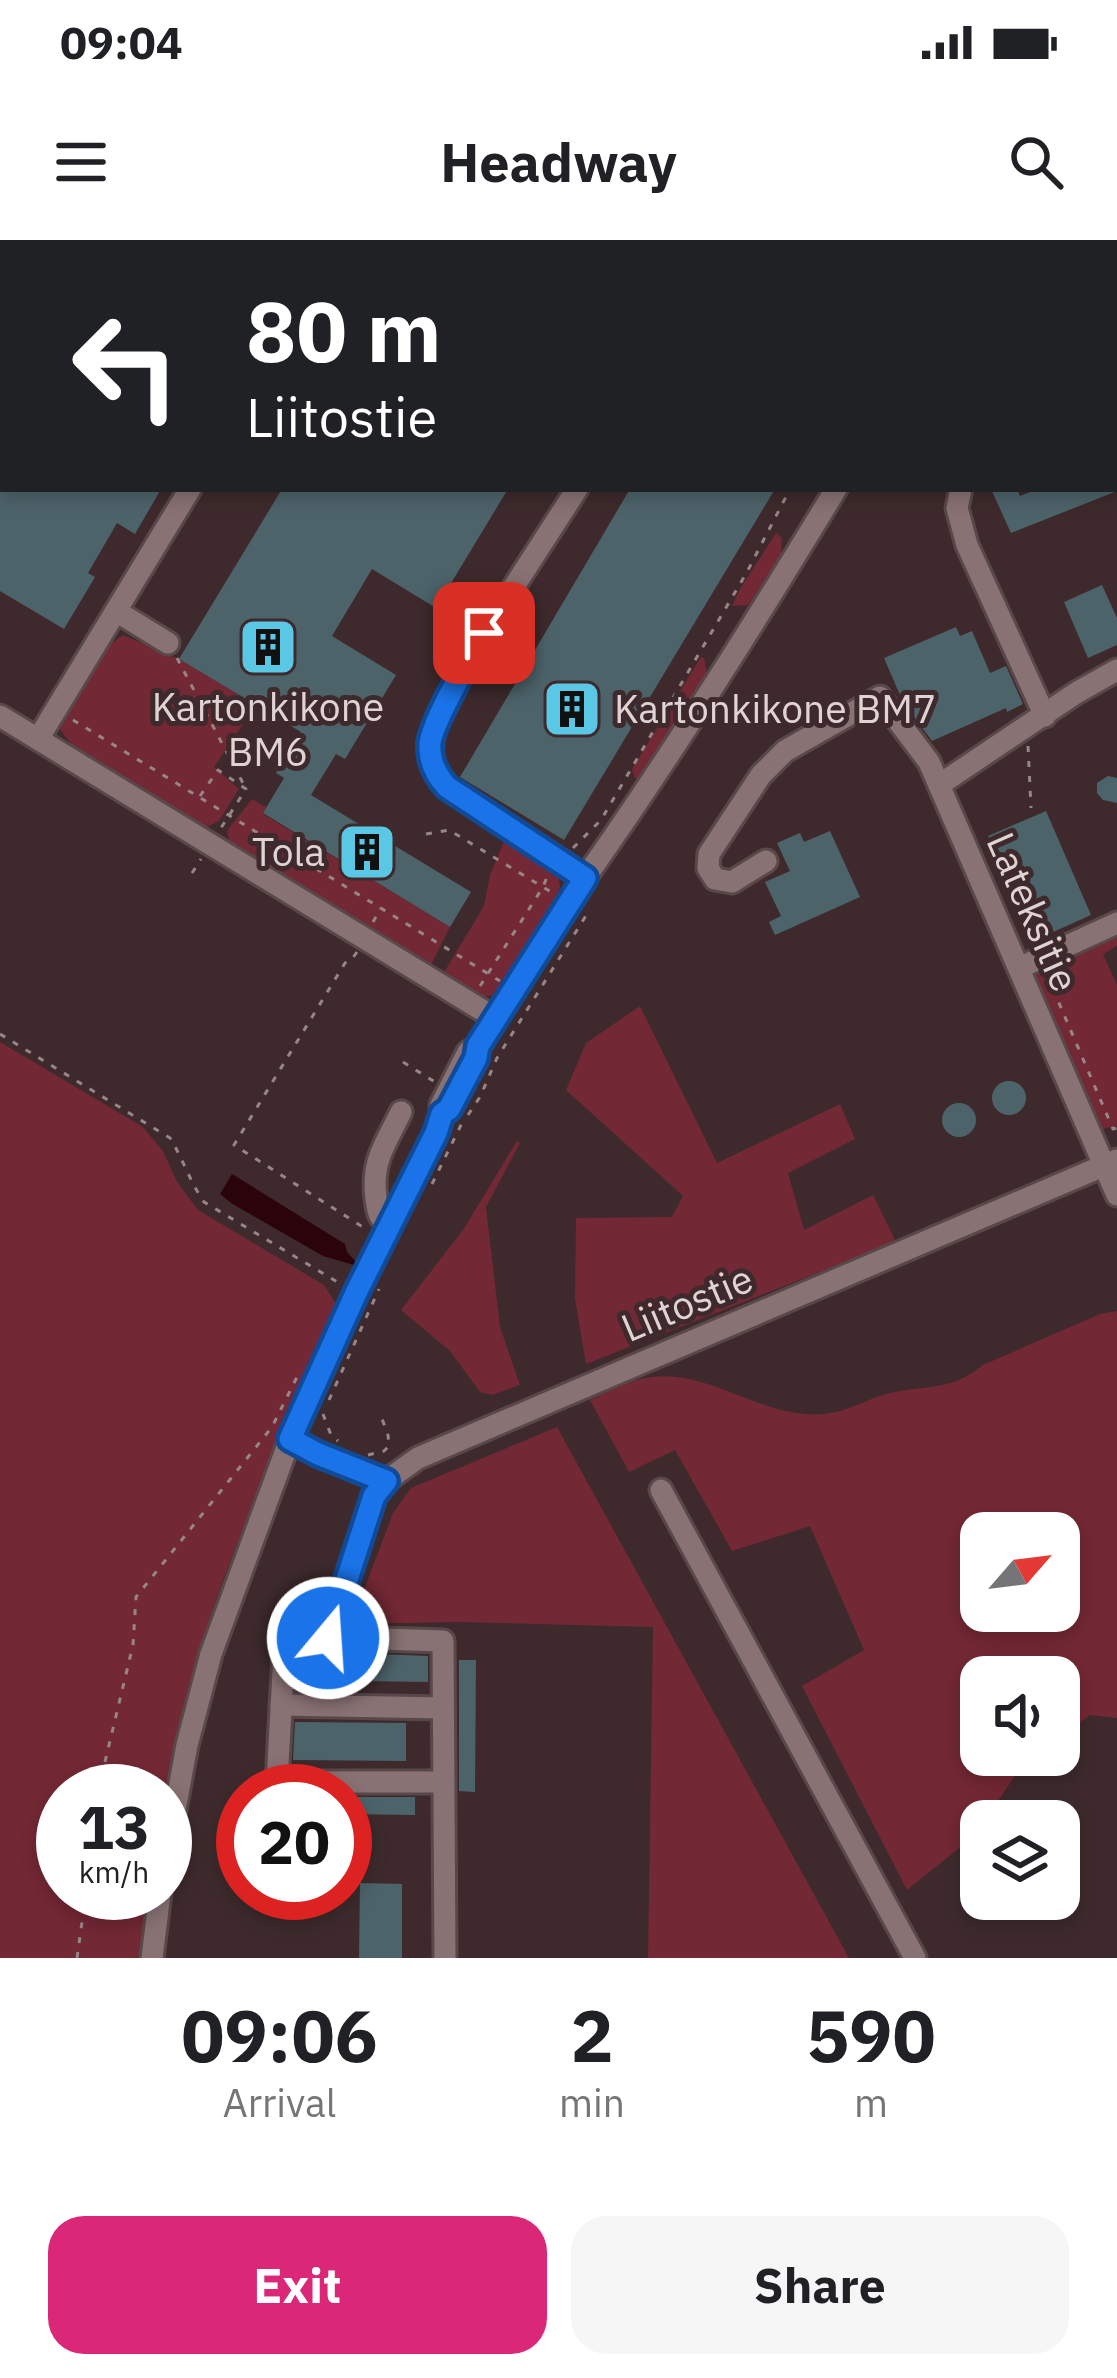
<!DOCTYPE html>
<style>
:root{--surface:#fff;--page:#f6f6f6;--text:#202124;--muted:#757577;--accent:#db2777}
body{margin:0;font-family:"IBM Plex Sans",sans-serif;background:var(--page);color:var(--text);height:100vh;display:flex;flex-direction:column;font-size:45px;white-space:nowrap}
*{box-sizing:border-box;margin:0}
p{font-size:39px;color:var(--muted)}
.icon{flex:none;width:66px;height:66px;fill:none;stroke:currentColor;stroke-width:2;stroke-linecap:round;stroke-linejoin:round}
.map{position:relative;height:1718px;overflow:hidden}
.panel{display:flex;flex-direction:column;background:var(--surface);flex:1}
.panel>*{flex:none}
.hud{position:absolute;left:0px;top:0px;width:1119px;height:252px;box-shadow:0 6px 18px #0003;background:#202124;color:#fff;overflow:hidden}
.needle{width:78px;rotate:62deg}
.buttons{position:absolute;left:960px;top:1272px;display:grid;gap:24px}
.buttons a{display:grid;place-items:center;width:120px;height:120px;border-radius:24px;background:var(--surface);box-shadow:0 6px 18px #0003;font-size:60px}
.speed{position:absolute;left:36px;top:1524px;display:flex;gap:24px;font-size:60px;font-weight:700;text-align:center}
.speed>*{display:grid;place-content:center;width:156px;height:156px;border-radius:50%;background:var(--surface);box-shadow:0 6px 18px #0003;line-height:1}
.speed small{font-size:30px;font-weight:400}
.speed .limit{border:18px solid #d22;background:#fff;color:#111}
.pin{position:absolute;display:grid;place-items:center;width:102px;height:102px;color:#fff;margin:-51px;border-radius:24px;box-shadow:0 6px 18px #0006}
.me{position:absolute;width:132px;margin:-66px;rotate:18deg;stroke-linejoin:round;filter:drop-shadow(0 0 9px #0008)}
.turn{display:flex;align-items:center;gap:42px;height:252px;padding:0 48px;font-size:54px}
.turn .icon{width:156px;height:156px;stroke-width:2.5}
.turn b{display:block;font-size:84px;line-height:102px}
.eta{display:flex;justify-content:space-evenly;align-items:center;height:204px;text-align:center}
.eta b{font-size:72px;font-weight:700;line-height:84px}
.primary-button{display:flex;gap:24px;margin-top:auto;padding:24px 48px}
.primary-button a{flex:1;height:138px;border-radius:36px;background:var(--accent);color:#fff;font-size:48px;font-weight:700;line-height:138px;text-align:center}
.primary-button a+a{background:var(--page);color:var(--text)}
.status{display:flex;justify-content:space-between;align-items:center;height:84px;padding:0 60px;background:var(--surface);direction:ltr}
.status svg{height:33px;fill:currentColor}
header{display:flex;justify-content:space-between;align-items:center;height:156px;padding:0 48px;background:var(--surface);font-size:54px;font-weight:700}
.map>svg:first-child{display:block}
.green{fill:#732835;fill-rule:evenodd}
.water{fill:#2b030b}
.building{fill:#4d636a}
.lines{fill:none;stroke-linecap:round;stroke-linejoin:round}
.minor-casing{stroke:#59484a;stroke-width:27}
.path{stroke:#968687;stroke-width:3;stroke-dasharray:6 9;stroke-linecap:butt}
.minor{stroke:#897274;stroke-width:21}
.route-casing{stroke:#114b97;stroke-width:30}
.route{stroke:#1a73e8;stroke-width:21}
.labels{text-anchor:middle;stroke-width:10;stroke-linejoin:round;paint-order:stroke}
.poi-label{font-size:39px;fill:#e0d3d4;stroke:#3e2a2c}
.street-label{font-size:39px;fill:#e0d3d4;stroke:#3e2a2c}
</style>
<div class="status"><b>09:04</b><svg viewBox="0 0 49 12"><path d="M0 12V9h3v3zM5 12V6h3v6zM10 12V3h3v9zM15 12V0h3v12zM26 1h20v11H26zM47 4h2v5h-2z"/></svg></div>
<header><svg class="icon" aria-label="menu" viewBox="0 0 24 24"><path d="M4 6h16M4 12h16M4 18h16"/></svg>Headway<svg class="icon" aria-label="search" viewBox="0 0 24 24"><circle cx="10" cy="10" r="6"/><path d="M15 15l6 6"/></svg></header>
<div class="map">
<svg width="1117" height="1718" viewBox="0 0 1117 1718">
<rect width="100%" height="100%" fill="#3e2a2c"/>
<!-- green -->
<g class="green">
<polygon points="776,293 782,298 781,316 748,365 732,366 740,349"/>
<path d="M123,395L179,419L256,465L214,527L239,549L219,581L201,590L75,510L60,489C71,455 93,414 123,395Z"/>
<polygon points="701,417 704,418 707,433 643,536 635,539 632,529"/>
<polygon points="252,559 266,567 263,574 450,687 430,727 231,609 227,591"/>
<path d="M512,598L558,632L560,647L555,663L500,753C480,762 454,753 443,734L484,666L490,635L505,599Z"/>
<path d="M1117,694V706L1103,714L1117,745V886L1106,888L1100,893L1034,739C1049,716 1091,706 1117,694Z"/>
<polygon points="640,766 717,923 840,864 855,899 788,933 804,990 873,955 896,1002 586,1124 575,1059 576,978 672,977 683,956 566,850 586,803"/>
<path d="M0,802L143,887L163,911L177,942L198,970L324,1045L335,1062L334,1074C267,1229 194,1384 165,1551H63V1653H147L140,1718H0Z"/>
<polygon points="517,901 520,903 486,967 500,1087 520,1145 492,1155 480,1152 450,1111 401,1070 463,990"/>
<path d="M1117,1071V1478L1090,1475L1059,1498V1437H981V1515H1037L1022,1526L984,1581H981L973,1597L907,1650L802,1446L864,1410L810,1286L732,1311L675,1210L629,1232L590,1160C609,1152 631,1139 651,1137C705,1130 753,1170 805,1174C847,1177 860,1159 895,1152C931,1145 952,1150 983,1125L1100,1074ZM981,1293H1059V1371H981Z"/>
<polygon points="557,1187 849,1718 648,1718 653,1387 457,1382 351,1384 393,1273 411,1248"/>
</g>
<!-- water -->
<polygon class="water" points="232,934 345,1004 347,1012 356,1022 354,1025 323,1016 231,963 220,954"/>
<!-- building -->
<g class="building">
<polygon points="0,249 161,249 135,294 117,283 88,333 95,337 64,389 0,351"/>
<polygon points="282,249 508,249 436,368 372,329 332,396 396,435 345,519 336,514 311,555 471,652 450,687 263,573 284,538 276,533 301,492 179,419"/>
<polygon points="630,249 775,249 564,600 460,537"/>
<polygon points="991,249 1017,249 1020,256 1038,249 1117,251 1011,293"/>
<polygon points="1102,345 1117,378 1117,405 1088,418 1064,362"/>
<polygon points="956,387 960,396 972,391 990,433 1006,426 1023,464 1007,472 1006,468 932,501 903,462 884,418"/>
<polygon points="1108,536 1117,538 1117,563 1103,560 1097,553 1097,543"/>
<polygon points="1046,571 1091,675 1033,701 988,596"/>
<polygon points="830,591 860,657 775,695 769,682 781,676 765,642 790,631 777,603 800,593 804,602"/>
<circle cx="1009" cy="858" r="17"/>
<circle cx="959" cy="880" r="17"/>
<polygon points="299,1411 428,1416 428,1442 298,1440"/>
<polygon points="459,1420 476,1420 475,1552 459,1551"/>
<polygon points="295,1482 406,1483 406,1521 293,1520"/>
<polygon points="345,1557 415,1557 415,1575 345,1574"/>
<polygon points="360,1643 402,1644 402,1718 359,1718"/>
</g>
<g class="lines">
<defs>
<g id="minor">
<polyline points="339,3 341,0"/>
<polyline points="734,3 734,0"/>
<polyline points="984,3 986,0"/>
<polyline points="1116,40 1117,39"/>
<polyline points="1116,173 1117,173"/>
<polyline points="961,249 957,268 967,305 1045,476"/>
<polyline points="116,371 168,403"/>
<polyline points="0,476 495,778"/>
<polyline points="38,499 190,249"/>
<polyline points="939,545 1076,453 1117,430"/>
<polyline points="766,621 732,642 715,639 708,628 709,614 761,535 785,511 880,457 929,522 1117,955"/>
<path d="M585,638C674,512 756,381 836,249"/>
<polyline points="1019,728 1117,683"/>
<polyline points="478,807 585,638 447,547 437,534 431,518 433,490 484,393 577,249"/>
<polygon points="478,807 476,818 449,869 442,875 441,865 468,812"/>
<path d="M389,985C378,977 378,972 376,959C371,921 385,905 401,872"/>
<polyline points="290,1199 354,1230 386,1241"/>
<polyline points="661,1250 915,1718"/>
<polyline points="328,1398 374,1256 386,1241 418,1218 1117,920"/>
<polyline points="281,1465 443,1468"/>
<polyline points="442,1542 277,1542 285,1396 443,1401 445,1718"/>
<polyline points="165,1624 187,1505 211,1414 290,1199 356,1053 436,893 442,875"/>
<polyline points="152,1718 160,1653"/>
</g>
</defs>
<!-- minor casing -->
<use href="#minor" class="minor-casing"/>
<!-- path -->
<g class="path">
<polyline points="935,3 937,0"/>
<polyline points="177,418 245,547"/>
<polyline points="73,480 500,741"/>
<polyline points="1028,506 1031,568"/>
<polyline points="200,556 218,530 246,549 219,591"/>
<polyline points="426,594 449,590 556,655"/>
<polyline points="573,608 601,580 747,332 790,249"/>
<polyline points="192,633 201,619"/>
<polyline points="373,682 381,668"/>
<polyline points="357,712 352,719 345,723 234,905 366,989"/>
<polyline points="1047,735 1113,889 1117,888"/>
<polyline points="480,746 543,647 547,637"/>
<path d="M0,794L170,898C183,919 190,942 204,962L339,1043"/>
<polyline points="403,822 435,842"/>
<polyline points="468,875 480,857 497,818 587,674 584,672"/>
<polyline points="432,944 462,883"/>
<polyline points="329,1160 379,1049"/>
<polyline points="323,1174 331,1195 338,1201"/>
<polyline points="368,1215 384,1211 389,1206 388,1195 381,1176"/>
<polyline points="98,1551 133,1405 136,1357 272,1187 297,1137"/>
<polyline points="77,1718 86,1653"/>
</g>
<!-- minor -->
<use href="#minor" class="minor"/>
</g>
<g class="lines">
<defs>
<path id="route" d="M328,1398L374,1256L386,1241L318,1214L290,1199L356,1053L436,893L442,874L449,869L476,818L478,806L585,638L447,547C436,535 429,522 430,504C432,481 471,417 484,393"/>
</defs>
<!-- route casing -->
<use href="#route" class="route-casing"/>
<!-- route -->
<use href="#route" class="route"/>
</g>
<!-- icons -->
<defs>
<symbol id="building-square" viewBox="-11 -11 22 22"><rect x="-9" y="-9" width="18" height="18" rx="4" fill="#5ac8e5" stroke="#3e2a2c"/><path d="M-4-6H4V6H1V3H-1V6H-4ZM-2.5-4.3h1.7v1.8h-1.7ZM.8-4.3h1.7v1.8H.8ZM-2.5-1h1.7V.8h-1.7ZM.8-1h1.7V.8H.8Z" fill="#111"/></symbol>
</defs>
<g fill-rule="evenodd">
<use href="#building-square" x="235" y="374" width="66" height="66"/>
<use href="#building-square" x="539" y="436" width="66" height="66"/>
<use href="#building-square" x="334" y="579" width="66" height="66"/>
</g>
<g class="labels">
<!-- poi labels -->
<g class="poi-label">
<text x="268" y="481">Kartonkikone<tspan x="268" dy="45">BM6</tspan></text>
<text x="614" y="483" text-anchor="start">Kartonkikone BM7</text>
<text x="325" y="626" text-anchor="end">Tola</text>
</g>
<!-- street labels -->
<g class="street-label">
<text transform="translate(1033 672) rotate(66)" y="14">Lateksitie</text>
<text transform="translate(687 1063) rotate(-23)" y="14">Liitostie</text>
</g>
</g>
</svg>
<div class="buttons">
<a><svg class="needle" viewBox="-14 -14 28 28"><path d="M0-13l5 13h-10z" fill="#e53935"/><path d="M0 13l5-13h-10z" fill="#757577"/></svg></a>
<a><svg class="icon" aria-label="sound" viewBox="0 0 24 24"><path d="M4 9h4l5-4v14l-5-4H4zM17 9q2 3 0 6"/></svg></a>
<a><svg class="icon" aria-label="layers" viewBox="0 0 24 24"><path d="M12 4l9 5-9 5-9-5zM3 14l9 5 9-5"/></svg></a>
</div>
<div class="speed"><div>13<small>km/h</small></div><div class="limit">20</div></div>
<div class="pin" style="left:484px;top:393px;background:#d93025"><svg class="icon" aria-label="arrive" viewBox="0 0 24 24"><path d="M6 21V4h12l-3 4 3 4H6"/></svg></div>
<svg class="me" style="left:328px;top:1398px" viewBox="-20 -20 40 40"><circle r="17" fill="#1a73e8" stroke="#fff" stroke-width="3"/><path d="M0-11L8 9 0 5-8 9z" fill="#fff"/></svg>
<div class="hud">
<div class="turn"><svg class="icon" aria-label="left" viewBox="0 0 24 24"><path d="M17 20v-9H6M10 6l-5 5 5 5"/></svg><div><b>80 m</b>Liitostie</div></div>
</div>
</div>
<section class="panel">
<div class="eta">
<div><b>09:06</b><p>Arrival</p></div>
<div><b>2</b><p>min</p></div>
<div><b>590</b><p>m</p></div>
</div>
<div class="primary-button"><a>Exit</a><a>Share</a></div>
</section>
